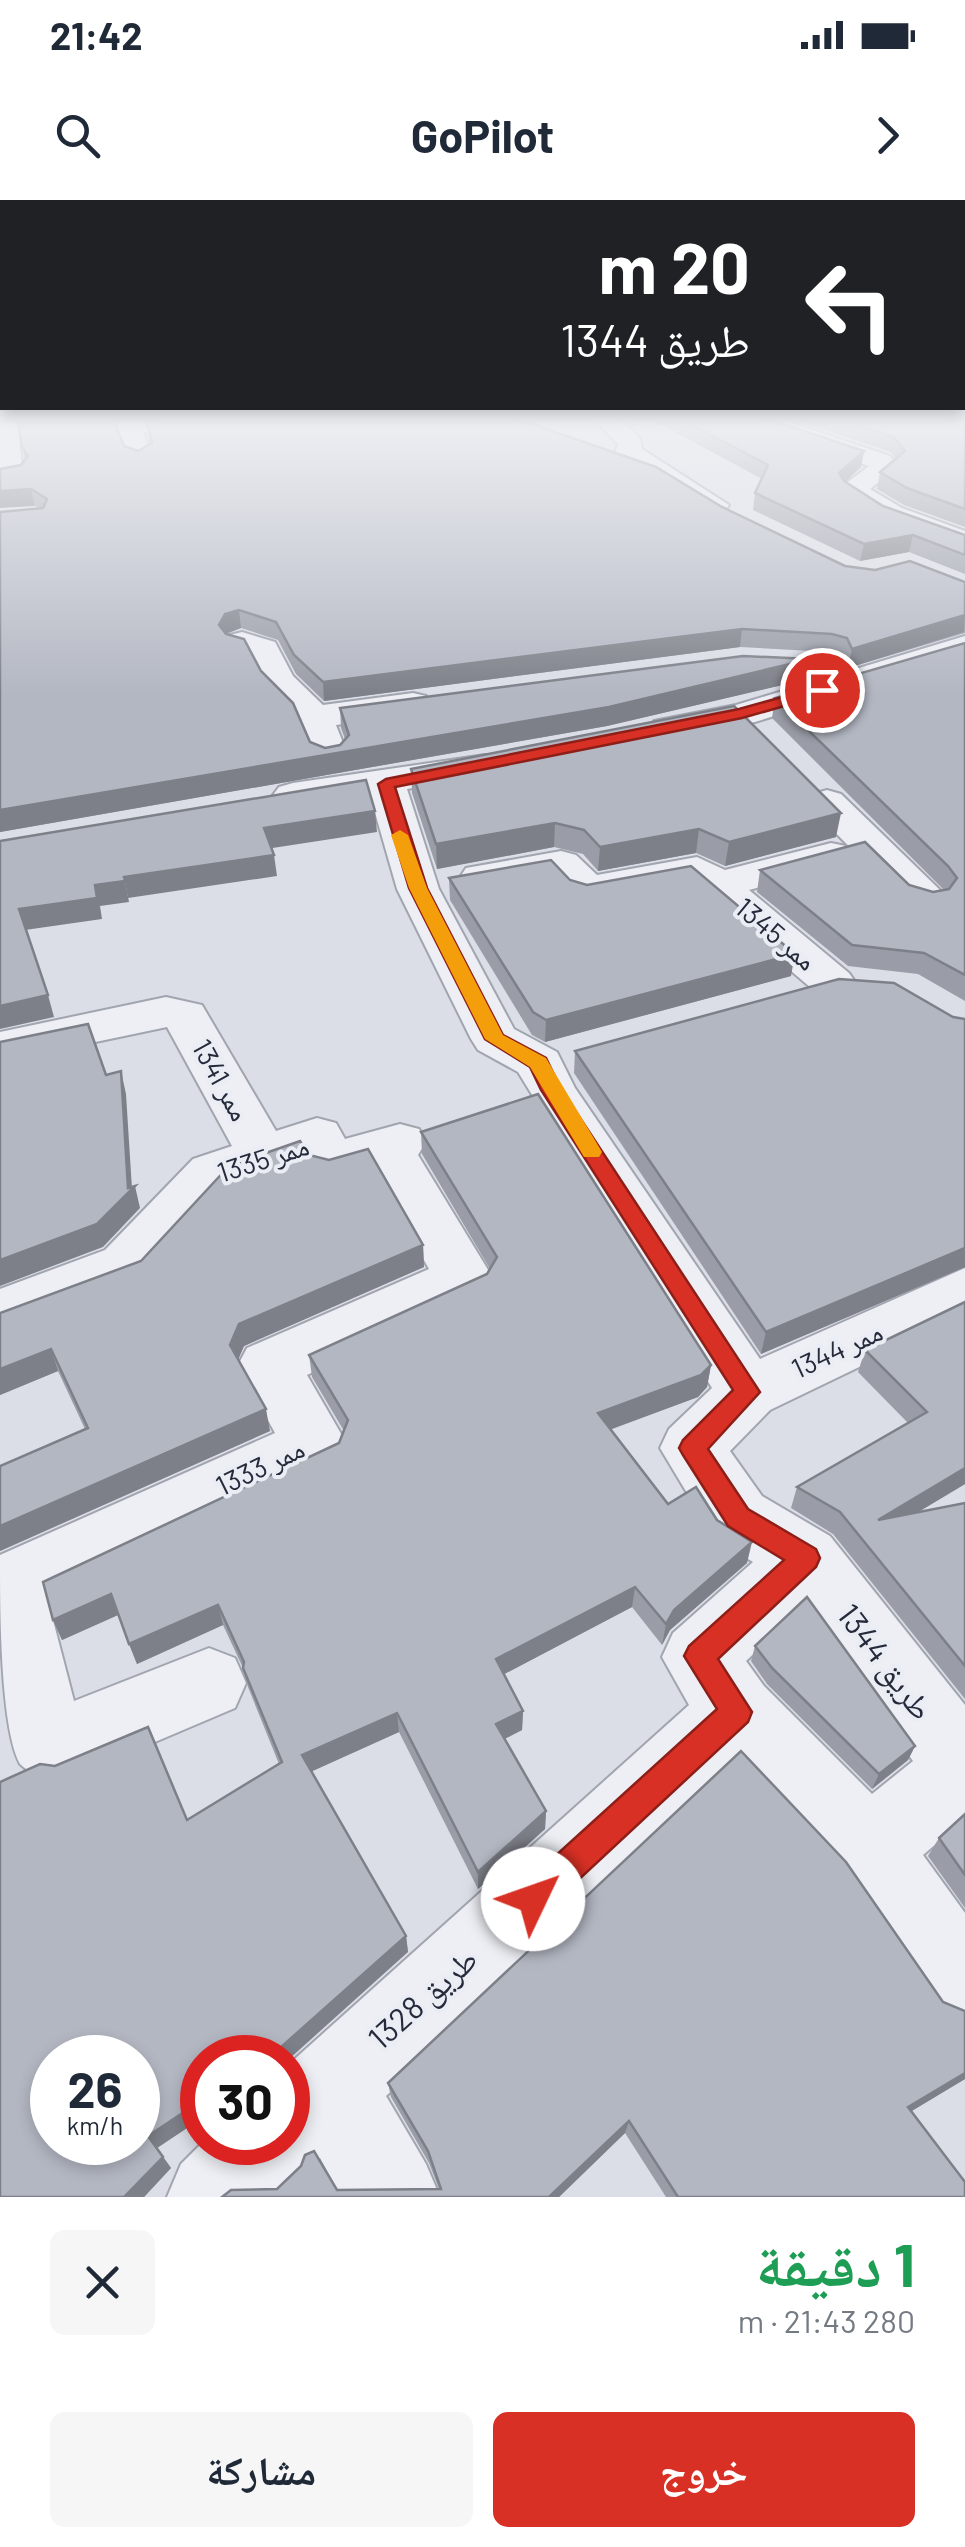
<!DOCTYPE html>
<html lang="ar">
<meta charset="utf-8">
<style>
:root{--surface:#fff;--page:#f6f6f7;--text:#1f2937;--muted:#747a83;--accent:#d93025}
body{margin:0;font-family:Barlow,"Noto Naskh Arabic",sans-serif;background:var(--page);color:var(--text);direction:rtl;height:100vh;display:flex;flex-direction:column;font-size:38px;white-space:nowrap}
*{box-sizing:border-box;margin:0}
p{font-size:32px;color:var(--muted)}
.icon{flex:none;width:55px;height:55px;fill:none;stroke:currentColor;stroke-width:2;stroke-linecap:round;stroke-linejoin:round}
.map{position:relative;height:1997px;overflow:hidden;direction:ltr}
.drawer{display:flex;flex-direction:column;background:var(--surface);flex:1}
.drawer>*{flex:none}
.banner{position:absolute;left:0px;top:0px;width:965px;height:210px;box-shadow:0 5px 15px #0003;direction:rtl;background:#202124;color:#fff;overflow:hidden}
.speed{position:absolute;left:30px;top:1835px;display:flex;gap:20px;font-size:50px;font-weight:700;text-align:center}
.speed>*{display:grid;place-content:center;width:130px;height:130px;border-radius:50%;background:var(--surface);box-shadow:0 5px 15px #0003;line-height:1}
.speed small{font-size:25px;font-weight:400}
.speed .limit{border:15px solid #d22;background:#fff;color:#111}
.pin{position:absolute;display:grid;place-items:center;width:85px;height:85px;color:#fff;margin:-42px;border:5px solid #fff;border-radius:50%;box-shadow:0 2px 10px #0007}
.me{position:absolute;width:110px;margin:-55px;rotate:48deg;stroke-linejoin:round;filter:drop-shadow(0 0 8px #0008)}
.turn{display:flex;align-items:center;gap:35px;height:210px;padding:0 50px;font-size:45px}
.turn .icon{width:130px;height:130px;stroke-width:2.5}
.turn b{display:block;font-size:70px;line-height:85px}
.round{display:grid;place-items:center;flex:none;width:105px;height:105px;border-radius:15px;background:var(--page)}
.headline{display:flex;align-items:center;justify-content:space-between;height:170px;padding:0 50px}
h1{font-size:60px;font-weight:700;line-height:75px;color:#1e9e55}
.button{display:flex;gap:20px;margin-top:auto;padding:20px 50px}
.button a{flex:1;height:115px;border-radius:15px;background:var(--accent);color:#fff;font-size:40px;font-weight:700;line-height:115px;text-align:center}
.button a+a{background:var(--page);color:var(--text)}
.status{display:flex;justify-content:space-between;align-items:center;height:70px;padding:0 50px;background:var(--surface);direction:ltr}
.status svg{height:28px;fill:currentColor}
header{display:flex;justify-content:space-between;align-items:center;height:130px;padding:0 50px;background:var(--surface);font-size:45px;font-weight:700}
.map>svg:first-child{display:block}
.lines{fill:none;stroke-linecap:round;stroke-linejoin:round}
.minor-casing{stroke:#a1a5b0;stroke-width:4}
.path{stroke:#babcc4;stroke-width:2.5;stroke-dasharray:4 4;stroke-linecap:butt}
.minor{fill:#eeeff4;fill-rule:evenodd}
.wall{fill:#9a9da7}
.shaded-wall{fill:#7d8088}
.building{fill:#b3b7c2;stroke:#7d8088;stroke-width:2.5;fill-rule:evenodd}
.route{fill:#d93025;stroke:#8d1f18;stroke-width:2.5}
.slow{fill:#f59e0b}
.labels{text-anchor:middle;stroke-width:8;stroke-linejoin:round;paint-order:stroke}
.street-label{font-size:28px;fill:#262b3c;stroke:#eaedf4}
.near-street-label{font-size:32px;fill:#262b3c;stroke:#eaedf4}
</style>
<div class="status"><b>21:42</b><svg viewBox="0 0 49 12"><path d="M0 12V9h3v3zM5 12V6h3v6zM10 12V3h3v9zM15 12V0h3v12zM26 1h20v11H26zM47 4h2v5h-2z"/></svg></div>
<header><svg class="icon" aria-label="forward" viewBox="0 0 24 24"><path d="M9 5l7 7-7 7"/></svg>GoPilot<svg class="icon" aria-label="search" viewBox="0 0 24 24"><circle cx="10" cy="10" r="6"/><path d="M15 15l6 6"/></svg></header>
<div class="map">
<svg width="965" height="1997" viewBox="0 0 965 1997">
<rect width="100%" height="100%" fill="#dbdee6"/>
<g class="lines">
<defs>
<g id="minor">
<polygon points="0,216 16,216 22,264 28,272 24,278 0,284"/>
<polygon points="158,216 182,216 186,221 183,226 143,232 152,256 139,264 130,261 117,227 120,222"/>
<polygon points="591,216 617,216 640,238 642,249 729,305 725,311 705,311 619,257 615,252 618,244"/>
<polygon points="736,216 771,216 890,256 898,267 870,289 902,308 965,331 965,350 882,320 843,294 840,288 869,266 739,221"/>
<polygon points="242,432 275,442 293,476 323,505 413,493 426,496 431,504 426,512 413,515 336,525 347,553 341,561 328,564 315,561 298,521 266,488 249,455 230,449 225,442 230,435"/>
<polygon points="965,436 965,457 755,522 667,540 654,537 649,529 654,521 736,505"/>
<path d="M485,555L498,558L504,566L498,574L407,589L439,689L514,829L557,852L575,888L760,1159L965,1068V1116L770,1210L730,1251L762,1296L830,1336L965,1505V1619L923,1655L965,1713V1828L935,1815L840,1677L735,1564L386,1896L426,1964L440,1997H341L320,1958L307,1964L303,1975L280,1997H167L181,1964L203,1942H288V1865L689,1505L662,1457L673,1433L753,1362L714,1338L660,1248L669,1229L712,1188L518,872L478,850L471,839L397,689L370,595L293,607L279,603L273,595L279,587L293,583ZM802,1407L913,1561L872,1594L764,1486L746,1461Z"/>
<polygon points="827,590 841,594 940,690 947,699 940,708 925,712 910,708 813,610 807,602 813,594"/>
<polygon points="831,643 846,646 852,655 846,664 749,690 849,773 856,783 849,793 833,797 817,793 689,684 587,703 572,699 551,678 481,690 466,686 460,677 466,668 561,651 576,655 597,675 697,657 725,670"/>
<path d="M166,797L202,805L276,931L317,918L336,923L345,939L400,924L419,929L426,942L418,955L493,1078L485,1093L307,1175L347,1244L338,1263L48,1401L74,1501L209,1448L235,1458L246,1483L235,1508L63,1581C50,1579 29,1574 20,1564C0,1527 0,1405 0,1355L275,1233L238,1165L247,1148L429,1069L372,968L332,979L313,974L304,959L231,985L145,1080L0,1136V1089L105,1050L193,959L232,946L167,827L0,862V832Z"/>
</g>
</defs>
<!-- minor casing -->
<use href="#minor" class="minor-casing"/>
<!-- path -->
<polyline class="path" points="509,221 527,216"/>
<!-- minor -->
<use href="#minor" class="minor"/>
</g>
<!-- wall -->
<g class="wall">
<polygon points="645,216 759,216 864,251 861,267 845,282 883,306 965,335 965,374 909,352 860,361 753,310 755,293 762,279"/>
<polygon points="782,216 965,216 965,327 904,305 877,289 880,272 896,259 891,252"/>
<polygon points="117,220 115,224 124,246 138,251 150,244 146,220 722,307 845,366 965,382 965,433 848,468 843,457 829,452 740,447 324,501 296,474 278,440 241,428 227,434 261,471 310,542 325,548 340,545 345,539 341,528 340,508 811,459 808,479 607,526 0,632 0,312 39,308 35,306 21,265 25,260 22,247"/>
<polygon points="965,443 965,801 918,774 848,766 757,692 760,670 909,685 933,692 944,690 772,518 775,498"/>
<polygon points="411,569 836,637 725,666 696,653 598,671 583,654 554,647 437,669 412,593"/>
<polygon points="449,678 570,680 791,776 545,842 532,835 450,700"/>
<polygon points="953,817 965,819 965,1067 761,1154 574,873 575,851"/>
<polygon points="421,932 711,1165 707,1187 698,1197 610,1229 668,1304 717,1320 747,1363 670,1430 662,1445 632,1407 504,1474 523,1511 522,1530 505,1539 546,1611 545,1629 478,1689 399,1532 312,1571 406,1736 408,1752 202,1858 202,1918 157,1948 171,1968 144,1997 0,1997 187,1620 279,1564 248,1487 243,1468 223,1425 137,1464 118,1415 62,1440 53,1420 339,1243 344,1231 312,1177 309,1155 487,1074 490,1069 422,954"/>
<polygon points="309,955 423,1045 424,1067 244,1146 238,1159 270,1231 0,1351 0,1266 85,1229 58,1171 0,1195 0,1113 141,1061"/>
<polygon points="965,1102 965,1284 918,1312 965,1303 965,1499 833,1334 791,1308 797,1287 908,1223 858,1172 865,1150"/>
<polygon points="755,1446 915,1546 908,1560 872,1589 767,1484 751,1461"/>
<polygon points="965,1614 965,1708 928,1656 939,1638"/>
<polygon points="943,1802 965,1811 965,1879 911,1911 965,1997 666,1997 625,1933 559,1997 337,1990 439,1989 429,1963 391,1897 388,1883"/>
</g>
<!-- shaded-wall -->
<g class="shaded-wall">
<polygon points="111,216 140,216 117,220 114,228"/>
<polygon points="864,251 861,267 837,290 839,273"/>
<polygon points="31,289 35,306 0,308 0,291"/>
<polygon points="913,335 909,352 860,361 864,344"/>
<polygon points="239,410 241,428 227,433 222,444 219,425 225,414"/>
<polygon points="965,415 964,432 848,468 852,449"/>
<polygon points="742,429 740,447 324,501 323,482"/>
<polygon points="811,459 808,479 607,526 0,632 0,610"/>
<polygon points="375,611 377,632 266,649 264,628"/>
<polygon points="841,613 836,637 725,666 729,642"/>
<polygon points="555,623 554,647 437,669 436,644"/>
<polygon points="699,629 696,653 598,671 600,647"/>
<polygon points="274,655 277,676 128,698 124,677"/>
<polygon points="125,681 129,702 100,706 102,719 25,730 19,709 95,685"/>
<polygon points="795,754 791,776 545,842 546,820"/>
<polygon points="48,795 54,817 0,829 0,806"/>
<polygon points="121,871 126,894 132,989 135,986 140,1008 103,1047 0,1086 0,1060"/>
<polygon points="423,1045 424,1067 244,1146 235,1167 230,1145 239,1124"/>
<polygon points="965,1048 965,1067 761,1154 766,1132"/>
<polygon points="51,1149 58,1171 0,1195 0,1169"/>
<polygon points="711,1165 707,1187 698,1197 596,1235 598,1213"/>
<polygon points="266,1209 270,1231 0,1351 0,1326"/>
<polygon points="965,1268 965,1284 870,1341 878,1320"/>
<polygon points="752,1342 747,1363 670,1430 662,1445 666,1424 674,1410"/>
<polygon points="635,1387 632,1407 495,1479 496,1459"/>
<polygon points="111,1394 118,1415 62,1440 53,1420"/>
<polygon points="218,1405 223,1425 137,1464 129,1444"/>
<polygon points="523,1511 522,1530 496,1543 496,1524"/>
<polygon points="397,1513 399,1532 306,1574 302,1555"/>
<polygon points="915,1546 908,1560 872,1589 879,1574"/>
<polygon points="546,1611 545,1629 478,1689 478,1672"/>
<polygon points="406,1736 408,1752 288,1860 288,1858 267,1858"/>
<polygon points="965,1873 965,1879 897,1920 908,1907"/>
<polygon points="202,1900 202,1918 157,1948 148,1936"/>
<polygon points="629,1921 625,1933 559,1997 549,1997"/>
<polygon points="163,1957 171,1968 144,1997 124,1997"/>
</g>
<!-- building -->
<g class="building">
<polygon points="18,216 112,216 124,246 138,251 152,243 146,220 172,216 509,216 656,267 722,307 845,366 875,370 910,361 965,382 965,415 852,449 847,438 832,434 742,429 323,482 294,455 276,422 239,410 225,414 219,425 226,434 244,439 261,471 293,503 310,542 325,548 340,545 349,535 340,508 743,456 811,459 609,507 0,610 0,312 43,308 47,299 31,289 0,291 0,269 21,265 28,256 22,247"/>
<polygon points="675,216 759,216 864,251 839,273 844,281 883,306 965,335 965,355 913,335 864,344 755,293 768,265"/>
<polygon points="830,216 965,216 965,309 907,288 880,272 905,251 894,237"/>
<polygon points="965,443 965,775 924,753 852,745 760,670 865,642 909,685 933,692 949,689 957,678 948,666 775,498"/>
<polygon points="734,506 841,613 729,642 699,629 600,647 584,630 555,623 436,644 411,569"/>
<polygon points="366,580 375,611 264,628 274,655 124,677 125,681 95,685 97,698 19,709 48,795 0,806 0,641"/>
<polygon points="551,660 570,680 587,685 691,666 795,754 546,820 533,812 449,678"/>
<polygon points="839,779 894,783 953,817 965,819 965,1048 766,1132 575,851"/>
<polygon points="88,824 106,875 121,871 128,988 135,986 97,1024 0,1060 0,842"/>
<path d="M538,894L711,1165L701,1175L598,1213L668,1304L696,1287L717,1320L752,1342L674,1410L666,1424L635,1387L496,1459L523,1511L496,1524L546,1611L478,1672L397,1513L302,1555L406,1736L280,1848L267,1858H202V1900L148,1936L163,1957L124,1997H0V1582L40,1564L55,1566L148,1527L187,1620L282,1562L243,1468L244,1462L218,1405L129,1444L111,1394L53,1420L43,1382L339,1243L348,1220L309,1155L487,1074L497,1057L421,932ZM52,1858H138V1942H52Z"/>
<polygon points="300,941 309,955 329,960 368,949 423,1045 239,1124 230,1145 266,1209 0,1326 0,1266 88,1228 51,1149 0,1169 0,1113 141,1061 229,966"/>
<polygon points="965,1102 965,1268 878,1320 965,1303 965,1466 840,1312 797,1287 927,1212 865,1150"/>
<polygon points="807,1397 915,1546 879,1574 772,1468 755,1446"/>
<polygon points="741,1551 846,1662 943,1802 965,1811 965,1873 908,1907 965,1982 965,1997 678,1997 629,1921 549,1997 222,1997 231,1990 277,1989 301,1966 305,1955 314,1951 337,1990 441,1989 428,1951 388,1883"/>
<polygon points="965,1614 965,1675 939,1638"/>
</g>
<!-- sky -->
<linearGradient id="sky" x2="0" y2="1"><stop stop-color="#87afda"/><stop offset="0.44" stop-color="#eff0f4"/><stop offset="1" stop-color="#eff0f4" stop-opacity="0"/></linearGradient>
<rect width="965" height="495" fill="url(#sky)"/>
<!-- route -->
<polygon class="route" points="822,486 829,490 827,494 742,518 395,587 427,688 503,835 546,858 561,889 760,1192 708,1249 748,1309 816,1349 820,1358 816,1367 718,1459 752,1512 748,1522 545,1711 533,1716 521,1711 516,1699 521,1687 717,1509 684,1456 689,1446 784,1360 728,1326 683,1255 679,1248 683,1240 733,1190 541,890 530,867 485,839 409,688 378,584 386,579 739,509"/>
<!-- slow -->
<polygon class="slow" points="400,630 408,635 427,688 503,835 546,858 602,952 599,957 584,957 530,867 485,839 409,688 391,635"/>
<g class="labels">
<!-- street labels -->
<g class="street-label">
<text transform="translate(776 734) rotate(40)" y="10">ممر 1345</text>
<text transform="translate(221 880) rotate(61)" y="10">ممر 1341</text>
<text transform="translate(263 959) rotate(-18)" y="10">ممر 1335</text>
<text transform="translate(837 1150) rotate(-25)" y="10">ممر 1344</text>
<text transform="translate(260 1267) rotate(-26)" y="10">ممر 1333</text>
</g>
<!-- near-street labels -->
<g class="near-street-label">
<text transform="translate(885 1462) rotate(53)" y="11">طريق 1344</text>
<text transform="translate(423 1799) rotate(-42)" y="11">طريق 1328</text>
</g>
</g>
</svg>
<div class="speed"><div>26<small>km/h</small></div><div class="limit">30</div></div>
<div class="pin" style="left:822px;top:490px;background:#d93025"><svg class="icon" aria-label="arrive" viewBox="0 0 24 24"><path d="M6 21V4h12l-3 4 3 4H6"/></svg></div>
<svg class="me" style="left:533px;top:1699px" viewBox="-20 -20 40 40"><circle r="19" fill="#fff"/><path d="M0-13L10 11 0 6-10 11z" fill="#d93025"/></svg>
<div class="banner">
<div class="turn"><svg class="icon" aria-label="left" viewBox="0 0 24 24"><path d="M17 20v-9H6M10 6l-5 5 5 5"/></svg><div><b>20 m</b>طريق 1344</div></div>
</div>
</div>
<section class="drawer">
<div class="headline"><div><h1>1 دقيقة</h1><p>280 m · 21:43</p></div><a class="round"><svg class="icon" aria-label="close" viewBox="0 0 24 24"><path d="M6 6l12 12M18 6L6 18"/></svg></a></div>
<div class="button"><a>خروج</a><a>مشاركة</a></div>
</section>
